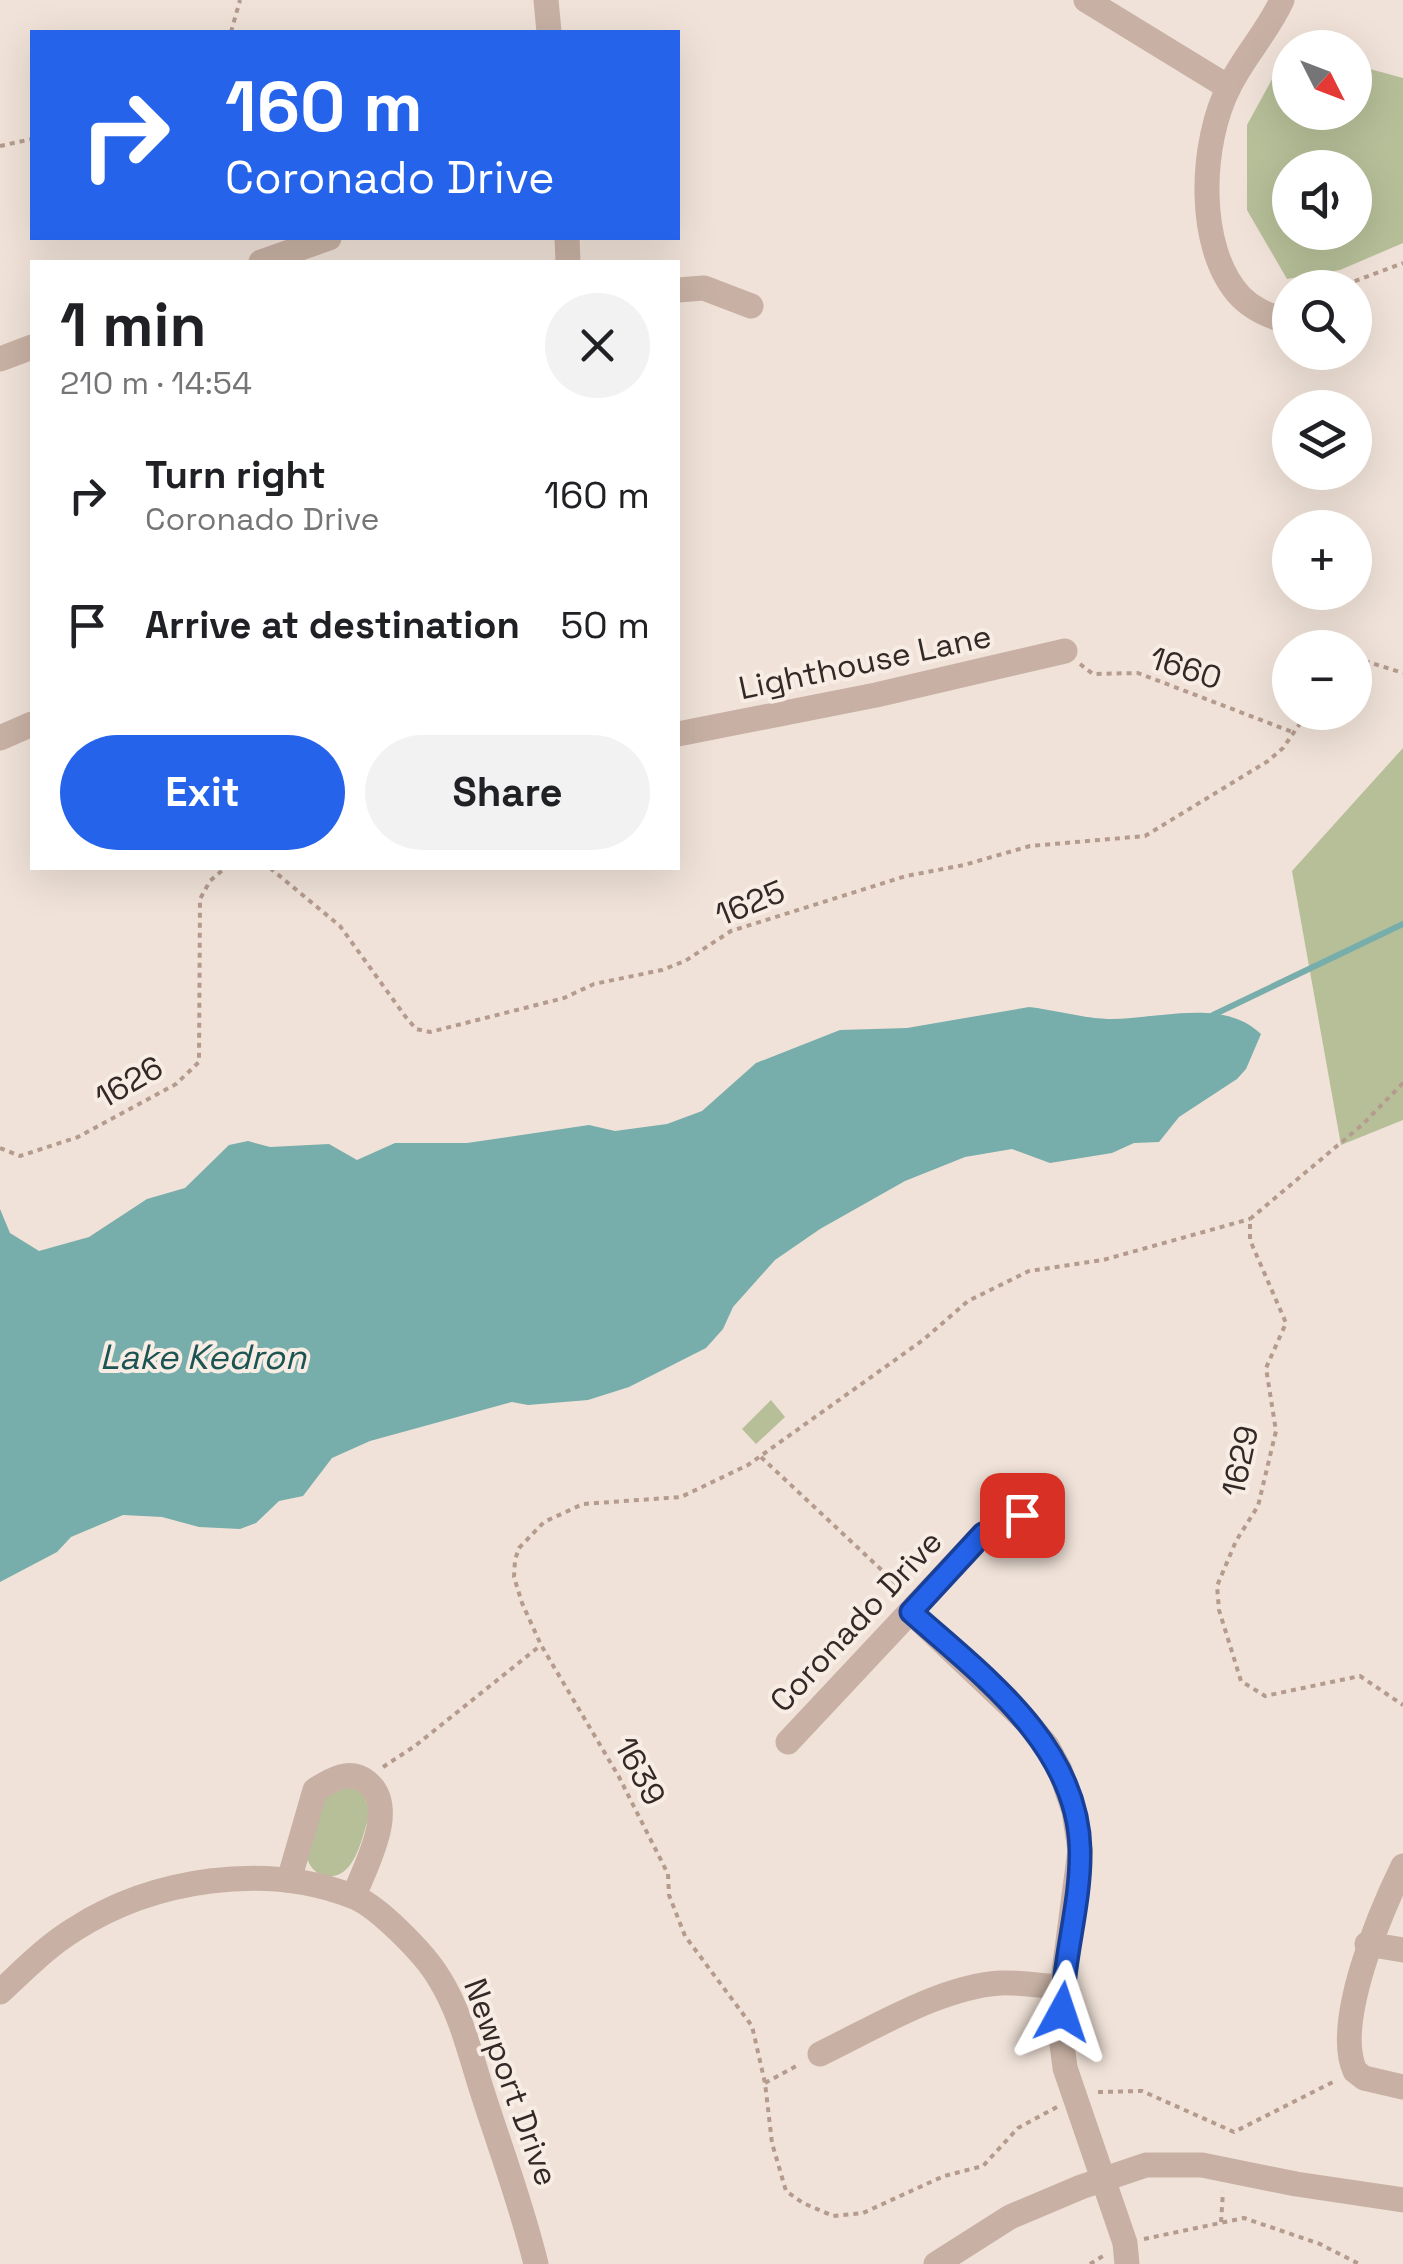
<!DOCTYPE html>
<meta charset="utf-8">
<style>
:root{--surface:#fff;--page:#f2f2f2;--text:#202124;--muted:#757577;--accent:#2563eb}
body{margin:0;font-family:"Space Grotesk",sans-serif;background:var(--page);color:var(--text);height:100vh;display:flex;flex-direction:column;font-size:38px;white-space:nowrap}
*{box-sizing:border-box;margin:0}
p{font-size:32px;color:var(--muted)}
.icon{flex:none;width:55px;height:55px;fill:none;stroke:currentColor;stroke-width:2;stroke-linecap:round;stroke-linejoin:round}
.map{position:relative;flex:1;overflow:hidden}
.panel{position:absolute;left:30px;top:260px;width:650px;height:610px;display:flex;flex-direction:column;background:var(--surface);border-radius:0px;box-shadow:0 10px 40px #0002}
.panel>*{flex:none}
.banner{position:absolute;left:30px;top:30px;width:650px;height:210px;border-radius:0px;box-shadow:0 10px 40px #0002;background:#2563eb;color:#fff;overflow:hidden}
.needle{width:65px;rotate:132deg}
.fabs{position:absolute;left:1272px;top:30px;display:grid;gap:20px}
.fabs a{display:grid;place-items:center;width:100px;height:100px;border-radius:50%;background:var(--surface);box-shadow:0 10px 40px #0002;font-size:50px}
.pin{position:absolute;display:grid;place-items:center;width:85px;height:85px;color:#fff;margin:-42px;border-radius:20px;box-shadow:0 5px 15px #0006}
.me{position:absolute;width:110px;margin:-55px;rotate:5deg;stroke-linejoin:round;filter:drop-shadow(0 0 8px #0008)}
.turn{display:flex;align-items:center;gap:35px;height:210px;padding:0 30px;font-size:45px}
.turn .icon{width:130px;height:130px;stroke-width:2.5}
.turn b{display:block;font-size:70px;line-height:85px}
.round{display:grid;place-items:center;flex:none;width:105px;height:105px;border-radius:52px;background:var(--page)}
.headline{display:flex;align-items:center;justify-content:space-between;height:170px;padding:0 30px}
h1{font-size:60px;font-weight:800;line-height:75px}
.cta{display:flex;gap:20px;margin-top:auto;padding:20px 30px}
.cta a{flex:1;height:115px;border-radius:60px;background:var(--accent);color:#fff;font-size:40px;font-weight:800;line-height:115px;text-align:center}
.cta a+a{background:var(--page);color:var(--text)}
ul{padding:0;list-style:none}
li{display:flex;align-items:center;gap:30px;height:130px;padding:0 30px}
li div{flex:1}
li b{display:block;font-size:38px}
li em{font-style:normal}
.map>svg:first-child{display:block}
.green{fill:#b6bf98;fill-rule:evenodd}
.water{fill:#77adaa}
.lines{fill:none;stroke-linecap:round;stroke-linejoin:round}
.stream{stroke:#77adaa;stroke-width:6}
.path{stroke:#b49b8e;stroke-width:4;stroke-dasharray:5 5;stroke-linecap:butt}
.minor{stroke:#c8b1a4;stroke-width:25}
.route-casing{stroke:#184099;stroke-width:25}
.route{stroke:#2563eb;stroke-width:18}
.labels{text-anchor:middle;stroke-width:8;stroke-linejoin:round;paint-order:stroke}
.street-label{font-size:32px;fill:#342926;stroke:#f8ede4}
.water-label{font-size:35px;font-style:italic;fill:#1c5453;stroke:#f8ede4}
</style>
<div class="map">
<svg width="1403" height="2264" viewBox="0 0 1403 2264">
<rect width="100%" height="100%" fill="#f0e2d8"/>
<!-- green -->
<g class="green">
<path d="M1289,48L1290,112H1355V65L1403,78V243L1340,270L1287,279L1247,210V125ZM1290,168H1355V232H1290Z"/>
<polygon points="1403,748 1403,1120 1341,1145 1292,871"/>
<polygon points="771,1400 785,1417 756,1444 742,1429"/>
<path d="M346,1785L362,1790L370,1813C363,1833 356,1879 328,1876C315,1875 309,1866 306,1855L325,1797Z"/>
</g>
<!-- water -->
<path class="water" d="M1029,1007C1055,1010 1082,1018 1108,1019C1156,1020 1223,997 1261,1034L1246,1069L1237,1079L1179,1117L1159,1142L1134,1143L1112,1153L1050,1163L1012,1149L965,1157L905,1181L820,1229L775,1260L733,1307L723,1329L706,1348L629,1387L588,1400L528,1405L512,1402L370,1441L332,1458L303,1496L279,1501L256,1523L240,1529L199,1527L162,1517L123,1515L71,1537L57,1552L0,1582V1209L10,1233L39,1251L89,1237L147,1199L185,1188L229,1145L248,1141L270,1147L329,1144L357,1160L395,1143H467L589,1125L615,1131L667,1124L702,1111L756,1063L840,1030L907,1028Z"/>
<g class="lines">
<!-- stream -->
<polyline class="stream" points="1213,1015 1403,924"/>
<!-- path -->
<g class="path">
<polyline points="231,32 240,0"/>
<polyline points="0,146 32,139"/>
<polyline points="1336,288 1403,263"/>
<polyline points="1355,658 1403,673"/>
<polyline points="1080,664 1093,674 1138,673 1295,733"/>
<polyline points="270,868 340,926 405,1016 416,1029 430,1032 564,998 594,984 662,970 685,961 731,931 906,876 964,865 1030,846 1145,836 1268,761 1283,748 1308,712"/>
<polyline points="1403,1083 1362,1125 1250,1219 1250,1240 1286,1323 1266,1368 1276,1431 1258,1506 1236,1541 1217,1586 1219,1610 1241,1681 1265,1696 1360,1676 1403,1705"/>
<polyline points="0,1148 20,1156 78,1137 176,1084 199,1062 200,899 210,881 225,868"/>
<polyline points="761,1457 904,1591"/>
<polyline points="383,1767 415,1746 541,1645"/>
<polyline points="765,2083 800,2064"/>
<polyline points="1098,2092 1142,2091 1234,2132 1337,2080"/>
<polyline points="1057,2107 1018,2128 983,2166 944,2176 863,2213 833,2216 803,2203 786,2191 772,2143 765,2083 752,2026 685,1936 669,1895 668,1874 619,1777 541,1645 522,1603 514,1577 515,1560 519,1548 544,1522 583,1504 681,1497 748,1465 923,1340 968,1301 1029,1271 1103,1260 1250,1219"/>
<polyline points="1221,2222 1223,2192"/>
<polyline points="1144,2239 1244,2218 1320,2244 1359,2264"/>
<polyline points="1090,2264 1103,2256"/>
</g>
<!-- minor -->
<g class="minor">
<polyline points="546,0 549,32"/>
<polyline points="1086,0 1228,87"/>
<polyline points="567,238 568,262"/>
<polyline points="261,262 329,238"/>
<polyline points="678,290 704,288 751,306"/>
<path d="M1281,320C1266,314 1253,309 1241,297C1195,249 1200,141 1230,85C1245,55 1268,31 1282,0"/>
<polyline points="0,359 32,347"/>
<polyline points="678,734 876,695 1065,651"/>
<polyline points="0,738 32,724"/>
<polyline points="911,1612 1026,1721 1047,1746 1060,1770 1074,1811 1080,1850 1062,1987 1061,2036 1065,2068 1125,2243 1127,2264"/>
<polyline points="788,1742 983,1534 1022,1515"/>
<path d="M1403,1866C1381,1911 1333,2023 1355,2071L1364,2078L1403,2087"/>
<path d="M289,1880L315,1790C331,1780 349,1768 367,1782C399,1808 365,1866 354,1896"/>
<polyline points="1367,1944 1403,1950"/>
<path d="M0,1992C24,1970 47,1946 75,1929C153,1879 265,1862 352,1896C377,1905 425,1954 439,1978C460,2011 470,2053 482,2091C501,2150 521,2203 536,2264"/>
<path d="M820,2054C874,2028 940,1987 1000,1983C1020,1982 1042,1986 1062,1987"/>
<polyline points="936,2264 1010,2217 1081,2187 1146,2165 1202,2165 1296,2184 1403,2200"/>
</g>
</g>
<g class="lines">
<defs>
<path id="route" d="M1022,1515L983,1534L911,1612C982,1675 1078,1745 1080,1850C1081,1904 1063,1958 1062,2012"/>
</defs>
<!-- route casing -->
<use href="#route" class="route-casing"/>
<!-- route -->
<use href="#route" class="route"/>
</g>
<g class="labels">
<!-- street labels -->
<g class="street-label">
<text transform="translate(865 662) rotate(-12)" y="11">Lighthouse Lane</text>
<text transform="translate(1186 668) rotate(18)" y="11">1660</text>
<text transform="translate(750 903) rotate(-22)" y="11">1625</text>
<text transform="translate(129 1082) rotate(-30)" y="11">1626</text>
<text transform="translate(1240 1461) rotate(-78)" y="11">1629</text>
<text transform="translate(856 1621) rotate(-47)" y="11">Coronado Drive</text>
<text transform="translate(640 1771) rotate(62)" y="11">1639</text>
<text transform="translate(511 2082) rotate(70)" y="11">Newport Drive</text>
</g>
<!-- water labels -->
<g class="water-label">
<text x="203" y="1369">Lake Kedron</text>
</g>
</g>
</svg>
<div class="fabs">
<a><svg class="needle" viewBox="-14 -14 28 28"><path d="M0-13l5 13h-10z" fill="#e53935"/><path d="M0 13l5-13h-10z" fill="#757577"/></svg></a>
<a><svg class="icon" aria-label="sound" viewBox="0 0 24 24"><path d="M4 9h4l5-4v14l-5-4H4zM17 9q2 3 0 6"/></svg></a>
<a><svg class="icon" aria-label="search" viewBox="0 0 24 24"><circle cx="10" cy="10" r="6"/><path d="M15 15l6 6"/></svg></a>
<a><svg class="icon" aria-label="layers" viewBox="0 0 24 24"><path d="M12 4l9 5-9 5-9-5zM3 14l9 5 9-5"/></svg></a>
<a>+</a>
<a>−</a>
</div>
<div class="pin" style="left:1022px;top:1515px;background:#d93025"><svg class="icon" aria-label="arrive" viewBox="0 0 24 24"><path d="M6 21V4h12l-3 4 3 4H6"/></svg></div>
<svg class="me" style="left:1062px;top:2012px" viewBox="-20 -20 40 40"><path d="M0-17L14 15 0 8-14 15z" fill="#2563eb" stroke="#fff" stroke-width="4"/></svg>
<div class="banner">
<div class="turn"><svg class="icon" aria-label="right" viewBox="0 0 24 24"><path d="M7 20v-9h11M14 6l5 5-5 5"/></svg><div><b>160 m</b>Coronado Drive</div></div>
</div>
<section class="panel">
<div class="headline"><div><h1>1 min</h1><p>210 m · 14:54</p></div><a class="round"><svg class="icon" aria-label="close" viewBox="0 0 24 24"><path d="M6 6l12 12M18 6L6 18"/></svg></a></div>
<ul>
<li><svg class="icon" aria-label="right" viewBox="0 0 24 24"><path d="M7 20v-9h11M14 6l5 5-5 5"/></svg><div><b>Turn right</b><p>Coronado Drive</p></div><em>160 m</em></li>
<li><svg class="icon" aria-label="arrive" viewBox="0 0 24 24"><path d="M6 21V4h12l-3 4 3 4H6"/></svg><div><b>Arrive at destination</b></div><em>50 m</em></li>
</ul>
<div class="cta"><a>Exit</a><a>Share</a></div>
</section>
</div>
